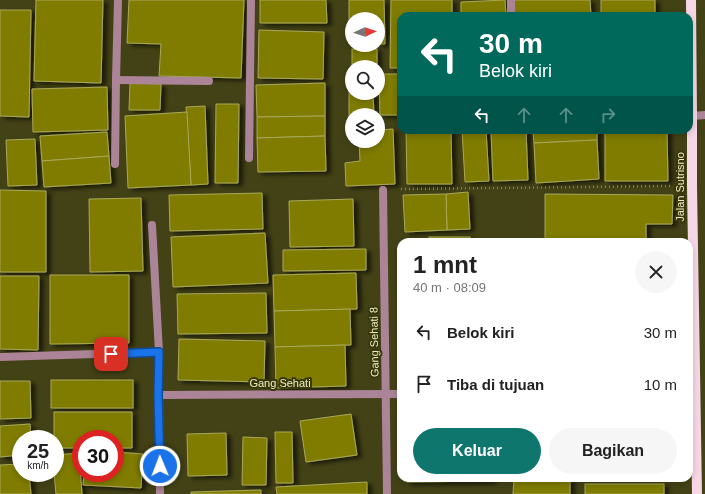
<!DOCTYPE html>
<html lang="id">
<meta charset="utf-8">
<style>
:root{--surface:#fff;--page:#f6f6f6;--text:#222;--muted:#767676;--accent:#0f766e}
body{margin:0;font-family:Helvetica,sans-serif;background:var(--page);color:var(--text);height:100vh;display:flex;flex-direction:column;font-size:15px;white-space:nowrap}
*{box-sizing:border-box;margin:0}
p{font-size:13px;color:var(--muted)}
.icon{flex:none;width:22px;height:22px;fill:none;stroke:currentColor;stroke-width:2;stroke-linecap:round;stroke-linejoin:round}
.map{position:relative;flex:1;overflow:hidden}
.details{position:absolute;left:397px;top:238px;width:296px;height:244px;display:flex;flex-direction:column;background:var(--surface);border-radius:12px;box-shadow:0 2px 6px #0003}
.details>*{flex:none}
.top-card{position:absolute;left:397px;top:12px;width:296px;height:122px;border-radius:12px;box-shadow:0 2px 6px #0003;background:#00695c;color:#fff;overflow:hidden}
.needle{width:26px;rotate:87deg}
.controls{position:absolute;left:345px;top:12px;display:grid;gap:8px}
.controls a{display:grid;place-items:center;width:40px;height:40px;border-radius:50%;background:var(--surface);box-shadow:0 2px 6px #0003;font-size:20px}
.speed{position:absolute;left:12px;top:430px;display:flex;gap:8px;font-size:20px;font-weight:700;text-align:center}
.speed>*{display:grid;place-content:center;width:52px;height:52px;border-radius:50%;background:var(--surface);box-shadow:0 2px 6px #0003;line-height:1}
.speed small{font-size:10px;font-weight:400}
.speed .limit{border:6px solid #d22;background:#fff;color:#111}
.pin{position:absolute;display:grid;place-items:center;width:34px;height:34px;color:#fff;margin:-17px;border-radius:8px;box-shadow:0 2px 6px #0006}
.me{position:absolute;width:44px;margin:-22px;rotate:359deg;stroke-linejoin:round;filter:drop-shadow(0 0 3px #0008)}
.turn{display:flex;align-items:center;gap:14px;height:84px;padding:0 16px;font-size:18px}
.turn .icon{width:52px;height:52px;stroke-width:2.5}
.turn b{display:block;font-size:28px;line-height:34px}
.lanes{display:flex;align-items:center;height:38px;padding:0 16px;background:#0003;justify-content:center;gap:20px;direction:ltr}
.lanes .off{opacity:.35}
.round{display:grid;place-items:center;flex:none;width:42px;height:42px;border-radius:21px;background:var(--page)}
.head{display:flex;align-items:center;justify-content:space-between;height:68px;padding:0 16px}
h1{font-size:24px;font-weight:700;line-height:30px}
.cta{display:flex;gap:8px;margin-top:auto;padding:8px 16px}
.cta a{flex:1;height:46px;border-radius:24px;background:var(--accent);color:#fff;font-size:16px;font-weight:700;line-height:46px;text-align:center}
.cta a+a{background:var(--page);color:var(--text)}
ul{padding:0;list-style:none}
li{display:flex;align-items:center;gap:12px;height:52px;padding:0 16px}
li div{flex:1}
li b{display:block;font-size:15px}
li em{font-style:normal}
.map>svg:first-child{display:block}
.building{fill:#7f7b06;stroke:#aaa957;filter:url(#shadow)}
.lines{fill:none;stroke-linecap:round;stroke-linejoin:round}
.path{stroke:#828157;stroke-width:2.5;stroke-dasharray:1 3;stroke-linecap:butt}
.street{stroke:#ab8497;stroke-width:8}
.primary{stroke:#f7d7e6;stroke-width:10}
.route-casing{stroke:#114b97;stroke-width:10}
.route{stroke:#1a73e8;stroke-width:7}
.labels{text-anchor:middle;stroke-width:4;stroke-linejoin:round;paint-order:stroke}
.street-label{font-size:11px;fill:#ededc5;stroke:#39380a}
</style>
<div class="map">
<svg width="705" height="494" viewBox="0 0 705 494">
<defs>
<filter id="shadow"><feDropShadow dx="4.5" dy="2.5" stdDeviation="2" flood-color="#0009"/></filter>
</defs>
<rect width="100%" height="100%" fill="#434216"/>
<!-- building -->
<g class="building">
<polygon points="36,0 103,0 101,83 34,81"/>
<polygon points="129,0 244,0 241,78 159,76 161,44 127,43"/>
<polygon points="260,0 326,0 327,23 260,23"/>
<polygon points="349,0 384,0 385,44 378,44 378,19 352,19 352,44 349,44"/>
<polygon points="391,0 452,0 452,16 401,16 401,68 390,68"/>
<polygon points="505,0 506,16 461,16 461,2"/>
<polygon points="513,0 590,0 591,16 513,16"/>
<rect x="601" y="0" width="54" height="16"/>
<polygon points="0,10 31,10 29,117 0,116"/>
<polygon points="259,30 324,32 323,79 258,78"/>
<rect x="352" y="49" width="25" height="18"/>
<polygon points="379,74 401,74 401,115 380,115"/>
<polygon points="130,83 161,84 160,110 129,110"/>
<polygon points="325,83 325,116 257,117 256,85"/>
<polygon points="352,86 352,93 373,93 374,115 352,115 352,118 349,118 349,87"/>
<polygon points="107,87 108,130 33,132 32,89"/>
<polygon points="216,104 239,104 238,183 215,183"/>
<polygon points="205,106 208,184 191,185 186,107"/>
<polygon points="187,112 191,185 128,188 125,116"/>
<polygon points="325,116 325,136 257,138 257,117"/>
<polygon points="393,129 395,184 346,186 345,163 360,161 359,141 378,141 378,130"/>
<polygon points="406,130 451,130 452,184 407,184"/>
<polygon points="462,130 486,130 489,181 465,182"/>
<polygon points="491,130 526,130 528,180 493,181"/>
<polygon points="533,130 597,130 597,140 534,143"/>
<polygon points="605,130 667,130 668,181 605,181"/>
<polygon points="107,132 109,156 42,161 40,136"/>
<polygon points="325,136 326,171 258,172 257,138"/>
<polygon points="35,139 37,185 8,186 6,140"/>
<polygon points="597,140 599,179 536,183 534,143"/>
<polygon points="109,156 111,183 44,187 42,161"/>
<polygon points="0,190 46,191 46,272 0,272"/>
<polygon points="468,192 470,229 447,230 446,194"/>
<polygon points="262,193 263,229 170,231 169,195"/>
<polygon points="446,194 447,230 405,232 403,195"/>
<polygon points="545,194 673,195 672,224 646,224 646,242 545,242"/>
<polygon points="141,198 143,271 90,272 89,199"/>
<polygon points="353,199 354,246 290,247 289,201"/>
<polygon points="265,233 268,283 173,287 171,237"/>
<rect x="429" y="237" width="41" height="5"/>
<polygon points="366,249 366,270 283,271 283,250"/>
<polygon points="356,273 357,309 274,311 273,275"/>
<polygon points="50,275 129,275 129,343 50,344"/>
<polygon points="0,276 39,276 38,350 0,349"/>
<polygon points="266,293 267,333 178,334 177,294"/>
<polygon points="350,309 351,345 275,347 274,311"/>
<polygon points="179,339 265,341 264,382 178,380"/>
<polygon points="345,345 346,386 276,388 275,347"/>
<rect x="51" y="380" width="82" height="28"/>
<polygon points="0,381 30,381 31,418 0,419"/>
<polygon points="54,412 132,412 132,448 115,448 115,439 81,439 81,448 55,448 55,439 54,439"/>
<polygon points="351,414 357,455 306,462 300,421"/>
<polygon points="30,424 31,439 21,439 21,455 0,457 0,426"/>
<polygon points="275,432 292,432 293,483 276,483"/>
<polygon points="226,433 227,475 188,476 187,434"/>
<polygon points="243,437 267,438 266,485 242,485"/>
<polygon points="115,452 143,454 141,488 83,485 84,473 115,473"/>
<polygon points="79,453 82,494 56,494 54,473 55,473 55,455"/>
<polygon points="21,464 21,473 29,473 31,494 0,494 0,465"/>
<polygon points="407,478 492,478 492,481 407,482"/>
<polygon points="514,478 570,478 570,494 513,494"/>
<polygon points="367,482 367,494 277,494 276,487"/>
<rect x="585" y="484" width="79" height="10"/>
<polygon points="261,490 261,494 191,494 191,492"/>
</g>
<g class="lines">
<!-- path -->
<polyline class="path" points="401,189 672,186"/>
<!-- street -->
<g class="street">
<polyline points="511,0 511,16"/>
<polyline points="116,80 209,81"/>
<polyline points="692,116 705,115"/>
<polyline points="249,158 251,0"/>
<polyline points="115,164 116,80 118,0"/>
<polyline points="383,190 387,494"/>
<polyline points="152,225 159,352 159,395 160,494"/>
<polyline points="0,357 159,352"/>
<polyline points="159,395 401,394"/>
</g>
<!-- primary -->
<polyline class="primary" points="691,0 692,116 692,186 697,494"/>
</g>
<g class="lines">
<defs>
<polyline id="route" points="111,354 159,352 158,395 160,466"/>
</defs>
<!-- route casing -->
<use href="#route" class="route-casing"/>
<!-- route -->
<use href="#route" class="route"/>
</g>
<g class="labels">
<!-- street labels -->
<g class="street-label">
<text transform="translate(680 187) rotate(-90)" y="4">Jalan Sutrisno</text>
<text transform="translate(374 342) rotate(-91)" y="4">Gang Sehati 8</text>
<text x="280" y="387">Gang Sehati</text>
</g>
</g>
</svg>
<div class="controls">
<a><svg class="needle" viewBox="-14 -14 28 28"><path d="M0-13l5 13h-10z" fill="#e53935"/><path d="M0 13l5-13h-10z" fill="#767676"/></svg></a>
<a><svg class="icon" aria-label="search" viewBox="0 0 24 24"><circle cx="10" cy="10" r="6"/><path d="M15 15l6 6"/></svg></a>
<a><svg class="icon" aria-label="layers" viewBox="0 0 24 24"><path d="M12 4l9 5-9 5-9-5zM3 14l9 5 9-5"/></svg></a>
</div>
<div class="speed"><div>25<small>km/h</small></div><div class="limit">30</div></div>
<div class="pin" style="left:111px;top:354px;background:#d93025"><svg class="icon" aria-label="arrive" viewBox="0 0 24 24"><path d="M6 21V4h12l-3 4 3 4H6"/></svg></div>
<svg class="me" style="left:160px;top:466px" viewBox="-20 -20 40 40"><circle r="17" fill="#1a73e8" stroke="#fff" stroke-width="3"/><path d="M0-11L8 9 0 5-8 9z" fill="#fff"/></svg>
<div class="top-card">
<div class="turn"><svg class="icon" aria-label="left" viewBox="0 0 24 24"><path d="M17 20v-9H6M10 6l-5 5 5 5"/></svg><div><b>30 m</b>Belok kiri</div></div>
<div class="lanes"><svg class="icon" aria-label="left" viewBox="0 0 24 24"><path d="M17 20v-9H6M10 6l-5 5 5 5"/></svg><svg class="icon off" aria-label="ahead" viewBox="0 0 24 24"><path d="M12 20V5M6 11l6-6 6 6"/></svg><svg class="icon off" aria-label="ahead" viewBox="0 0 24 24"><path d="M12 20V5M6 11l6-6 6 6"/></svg><svg class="icon off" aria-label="right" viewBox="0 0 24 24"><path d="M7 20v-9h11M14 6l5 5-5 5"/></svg></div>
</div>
<section class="details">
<div class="head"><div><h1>1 mnt</h1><p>40 m · 08:09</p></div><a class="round"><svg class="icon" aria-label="close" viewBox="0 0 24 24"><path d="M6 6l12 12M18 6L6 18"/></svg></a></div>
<ul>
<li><svg class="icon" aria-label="left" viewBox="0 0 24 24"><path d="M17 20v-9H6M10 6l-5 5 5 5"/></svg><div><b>Belok kiri</b></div><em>30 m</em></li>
<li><svg class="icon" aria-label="arrive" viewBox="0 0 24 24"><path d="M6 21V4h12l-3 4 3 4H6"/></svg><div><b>Tiba di tujuan</b></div><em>10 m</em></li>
</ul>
<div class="cta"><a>Keluar</a><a>Bagikan</a></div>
</section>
</div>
